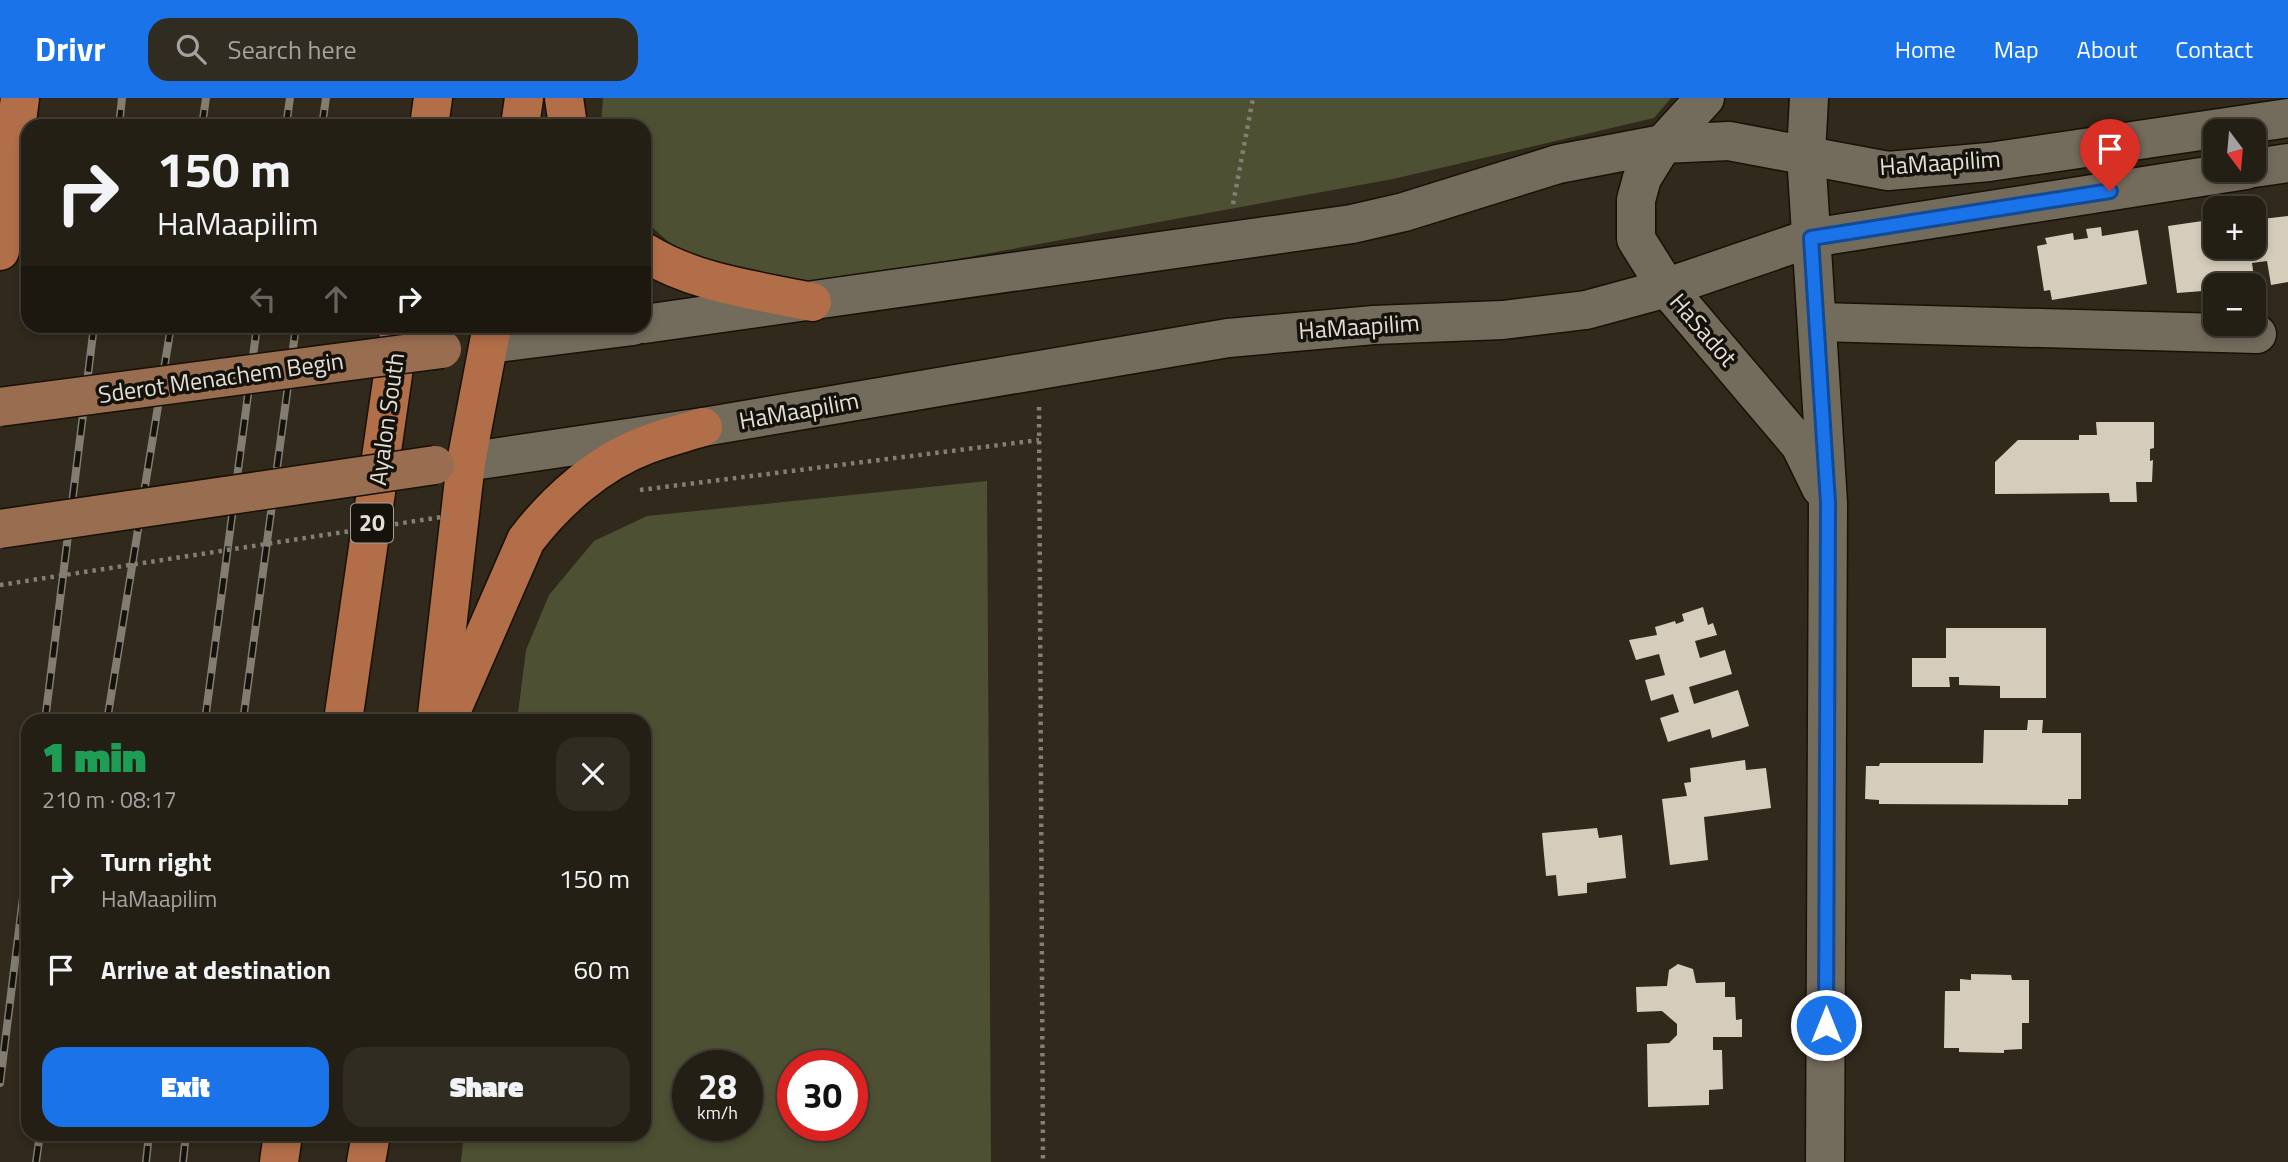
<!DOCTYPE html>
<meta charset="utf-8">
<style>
:root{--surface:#241f15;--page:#302c22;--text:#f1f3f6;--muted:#a3a2a0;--line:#413d34;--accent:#1a73e8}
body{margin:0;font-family:"Titillium Web",sans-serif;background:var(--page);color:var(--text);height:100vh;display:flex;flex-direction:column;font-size:26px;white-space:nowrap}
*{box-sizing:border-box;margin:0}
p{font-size:23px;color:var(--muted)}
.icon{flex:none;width:38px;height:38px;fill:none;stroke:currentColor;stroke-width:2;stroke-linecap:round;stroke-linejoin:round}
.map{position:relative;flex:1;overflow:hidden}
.side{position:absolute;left:21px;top:616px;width:630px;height:427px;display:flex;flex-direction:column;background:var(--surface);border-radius:21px;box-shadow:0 4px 10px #0003,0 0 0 2px var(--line)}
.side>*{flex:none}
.top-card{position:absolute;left:21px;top:21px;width:630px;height:214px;border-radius:21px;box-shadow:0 4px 10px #0003,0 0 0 2px var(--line);background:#241f15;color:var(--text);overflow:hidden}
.needle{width:46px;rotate:164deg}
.fabs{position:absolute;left:2203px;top:21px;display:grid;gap:14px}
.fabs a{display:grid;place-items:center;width:63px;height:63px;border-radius:14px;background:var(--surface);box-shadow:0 4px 10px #0003,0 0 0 2px var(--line);font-size:35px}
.speed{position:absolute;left:672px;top:952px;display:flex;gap:14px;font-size:35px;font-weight:700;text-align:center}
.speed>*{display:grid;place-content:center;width:91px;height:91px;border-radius:50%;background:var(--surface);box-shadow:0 4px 10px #0003,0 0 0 2px var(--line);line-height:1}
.speed small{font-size:18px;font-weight:400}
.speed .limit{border:10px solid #d22;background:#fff;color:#111}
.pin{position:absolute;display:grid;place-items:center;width:60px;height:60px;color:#fff;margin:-72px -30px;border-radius:50% 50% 50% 0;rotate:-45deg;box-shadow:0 0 7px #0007}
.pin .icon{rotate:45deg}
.me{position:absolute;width:77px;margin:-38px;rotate:0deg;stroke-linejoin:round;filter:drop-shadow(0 0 5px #0008)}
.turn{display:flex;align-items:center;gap:24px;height:147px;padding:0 21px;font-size:32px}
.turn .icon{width:91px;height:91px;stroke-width:2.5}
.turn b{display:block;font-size:49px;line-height:60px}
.lanes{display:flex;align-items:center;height:66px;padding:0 21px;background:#0003;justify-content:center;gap:35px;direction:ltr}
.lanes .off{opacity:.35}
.round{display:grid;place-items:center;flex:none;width:74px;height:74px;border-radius:21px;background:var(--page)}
.headline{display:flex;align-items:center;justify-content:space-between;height:119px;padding:0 21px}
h1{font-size:42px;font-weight:800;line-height:52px;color:#1e9e55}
.action{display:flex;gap:14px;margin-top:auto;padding:14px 21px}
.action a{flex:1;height:80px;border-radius:21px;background:var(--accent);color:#fff;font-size:28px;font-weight:800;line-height:80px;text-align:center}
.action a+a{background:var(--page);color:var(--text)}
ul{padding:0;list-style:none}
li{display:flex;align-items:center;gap:21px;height:91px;padding:0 21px}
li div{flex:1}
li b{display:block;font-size:26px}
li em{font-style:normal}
header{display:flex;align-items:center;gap:42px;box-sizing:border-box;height:98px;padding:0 35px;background:var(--accent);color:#fff}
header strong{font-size:33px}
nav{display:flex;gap:38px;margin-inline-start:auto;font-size:24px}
.search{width:490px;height:63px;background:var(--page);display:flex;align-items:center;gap:18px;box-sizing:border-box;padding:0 24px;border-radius:21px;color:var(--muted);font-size:26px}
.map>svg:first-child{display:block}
.green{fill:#4e5033;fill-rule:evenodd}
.building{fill:#d5ccbb}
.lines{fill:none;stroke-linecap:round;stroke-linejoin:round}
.minor-casing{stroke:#181106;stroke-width:41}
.highway-casing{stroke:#181106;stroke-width:41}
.path{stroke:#847e74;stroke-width:4.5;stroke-dasharray:3.5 5;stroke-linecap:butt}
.minor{stroke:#736b5c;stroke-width:38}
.highway{stroke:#b16e48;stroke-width:38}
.rail-casing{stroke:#827c71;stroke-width:8}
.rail{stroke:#15120c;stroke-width:5;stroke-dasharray:16;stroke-linecap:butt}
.major-bridge-casing{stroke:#181106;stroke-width:41;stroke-linecap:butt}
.path-bridge{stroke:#847e74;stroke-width:4.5;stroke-dasharray:3.5 5;stroke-linecap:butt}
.major-bridge{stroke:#986d50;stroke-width:38}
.route-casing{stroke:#114b97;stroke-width:18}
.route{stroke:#1a73e8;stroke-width:12}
.labels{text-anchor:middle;stroke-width:7;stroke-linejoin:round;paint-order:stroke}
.shield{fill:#15120c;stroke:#a5a199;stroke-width:2}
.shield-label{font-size:23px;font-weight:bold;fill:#e3ded6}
.street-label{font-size:24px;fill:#e3ded6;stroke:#15120c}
</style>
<header>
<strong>Drivr</strong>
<div class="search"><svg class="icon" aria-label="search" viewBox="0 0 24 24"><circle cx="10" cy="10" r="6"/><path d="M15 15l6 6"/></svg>Search here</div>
<nav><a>Home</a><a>Map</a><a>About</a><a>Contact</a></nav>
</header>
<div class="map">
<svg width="2288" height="1064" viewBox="0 0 2288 1064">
<rect width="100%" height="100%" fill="#30291c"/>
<!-- green -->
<g class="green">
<polygon points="603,0 1671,0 1654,20 1393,81 816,187 732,174 680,154 644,122 644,28 601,28"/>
<path d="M987,383L991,1064H461L464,1036H644V623H517L526,552L549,497L594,443L647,418ZM688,968H747V1027H688ZM793,968H852V1027H793Z"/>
</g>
<!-- building -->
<g class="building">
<polygon points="2259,101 2262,121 2288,118 2288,184 2271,187 2267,163 2252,165 2255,187 2216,187 2216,192 2177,195 2168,128 2216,121 2216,149 2254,149 2254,110 2247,110 2247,103"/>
<polygon points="2101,129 2102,138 2138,132 2147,186 2052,202 2050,192 2044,193 2037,148 2047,146 2045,140 2073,135 2074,142 2088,140 2086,131"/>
<polygon points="2096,324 2154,324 2154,350 2150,351 2150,363 2153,362 2152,384 2136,384 2137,404 2110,404 2109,395 1995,396 1995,364 2018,342 2079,342 2079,337 2097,337"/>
<polygon points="1703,509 1708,527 1713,525 1717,537 1695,543 1700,560 1725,552 1732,576 1689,589 1694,606 1738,592 1749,628 1712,640 1710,631 1668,644 1660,620 1679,614 1673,596 1651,603 1645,582 1665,577 1659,556 1636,562 1629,542 1657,537 1655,529 1675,523 1676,526 1684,523 1682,516"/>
<polygon points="1946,530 2046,530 2046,600 2000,600 2000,588 1959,587 1959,579 1949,579 1950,589 1912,589 1912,560 1946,560"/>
<polygon points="2028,622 2043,622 2042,635 2081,635 2081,701 2068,701 2068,707 1879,706 1879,702 1865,701 1866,668 1879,668 1880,665 1983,665 1984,632 2027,632"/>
<polygon points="1745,662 1746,672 1766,670 1771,710 1704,719 1708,762 1670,767 1662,701 1687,698 1684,685 1691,684 1690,670"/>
<polygon points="1597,730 1599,740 1622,737 1626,780 1587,785 1587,795 1558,798 1556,777 1546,778 1542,735"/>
<polygon points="1678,866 1693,871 1696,885 1725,884 1725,899 1735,899 1736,922 1742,921 1742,939 1713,939 1713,952 1722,952 1723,991 1709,992 1709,1007 1648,1009 1647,946 1669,945 1677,937 1677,926 1662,913 1637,914 1636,889 1667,888 1669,872"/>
<polygon points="1971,876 2011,877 2012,882 2029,882 2029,925 2022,925 2022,951 2004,952 2004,955 1959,954 1959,950 1944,950 1945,893 1960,893 1960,881 1971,882"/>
</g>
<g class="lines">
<defs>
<g id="minor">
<polyline points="1705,0 1663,46 1642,80 1636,102 1636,141 1666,189 1800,347 1821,390"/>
<polyline points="1809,0 1806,56 1828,405 1825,1064"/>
<polyline points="2254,70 2288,65"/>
<polyline points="1818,224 2257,236"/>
<polyline points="644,226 1352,126 1404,114 1558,66 1663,46 1729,43 1888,73 1989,64 2288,20"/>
<polyline points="489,246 633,228"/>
<polyline points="466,364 703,329 1228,240 1374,227 1503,222 1586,212 1656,193 1811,140 2246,72"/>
</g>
<g id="highway">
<polyline points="564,0 568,28"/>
<polyline points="429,28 433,0"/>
<polyline points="520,28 524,0"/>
<polyline points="0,153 20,0"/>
<path d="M644,154C694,185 755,192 812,204"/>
<polyline points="437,617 466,364 492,228"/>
<polyline points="343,623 400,228"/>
<path d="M447,623L526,442C556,403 598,365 646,347C664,340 684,335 703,329"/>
<polyline points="279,1064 283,1036"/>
<polyline points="366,1064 371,1036"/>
</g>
</defs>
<!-- minor casing -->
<use href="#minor" class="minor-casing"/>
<!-- highway casing -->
<use href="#highway" class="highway-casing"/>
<!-- path -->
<g class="path">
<polyline points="1233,106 1253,0"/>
<polyline points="1039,309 1043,1064"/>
<polyline points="640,392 1039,342"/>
</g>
<!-- minor -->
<use href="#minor" class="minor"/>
<!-- highway -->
<use href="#highway" class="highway"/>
<defs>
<g id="rail">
<polyline points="119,28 122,0"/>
<polyline points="202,28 206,0"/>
<polyline points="286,28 290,0"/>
<polyline points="322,28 326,0"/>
<polyline points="45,623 94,228"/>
<polyline points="107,623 171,228"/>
<polyline points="205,623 257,228"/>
<polyline points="243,623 296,228"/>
<polyline points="0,985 28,759"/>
<polyline points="36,1064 40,1036"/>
<polyline points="146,1064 149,1036"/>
<polyline points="183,1064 186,1036"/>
</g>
</defs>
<!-- rail casing -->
<use href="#rail" class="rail-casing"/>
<!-- rail -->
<use href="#rail" class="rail"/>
<defs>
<g id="major-bridge">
<polyline points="0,309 442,251"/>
<polyline points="0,431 435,367"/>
</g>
</defs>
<!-- major-bridge casing -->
<use href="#major-bridge" class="major-bridge-casing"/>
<!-- path-bridge -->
<polyline class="path-bridge" points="0,487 448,418"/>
<!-- major-bridge -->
<use href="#major-bridge" class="major-bridge"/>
</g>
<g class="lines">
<defs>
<polyline id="route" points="1826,927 1828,405 1811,140 2110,93"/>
</defs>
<!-- route casing -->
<use href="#route" class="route-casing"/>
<!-- route -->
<use href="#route" class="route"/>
</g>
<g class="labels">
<!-- shield labels -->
<rect class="shield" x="351" y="405.5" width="42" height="39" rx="5"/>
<g class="shield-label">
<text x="372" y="433">20</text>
</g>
<!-- street labels -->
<g class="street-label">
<text transform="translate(1940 65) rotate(-4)" y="8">HaMaapilim</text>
<text transform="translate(1359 229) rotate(-4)" y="8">HaMaapilim</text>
<text transform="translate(1703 232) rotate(49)" y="8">HaSadot</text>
<text transform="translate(221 280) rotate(-8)" y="8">Sderot Menachem Begin</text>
<text transform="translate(799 313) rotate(-10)" y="8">HaMaapilim</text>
<text transform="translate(387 321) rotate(-82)" y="8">Ayalon South</text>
</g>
</g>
</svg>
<div class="fabs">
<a><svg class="needle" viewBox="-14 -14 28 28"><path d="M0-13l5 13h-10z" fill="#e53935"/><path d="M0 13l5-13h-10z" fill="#a3a2a0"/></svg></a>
<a>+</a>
<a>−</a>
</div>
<div class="speed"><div>28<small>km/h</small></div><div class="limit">30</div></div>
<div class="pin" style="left:2110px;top:93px;background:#d93025"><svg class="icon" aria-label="arrive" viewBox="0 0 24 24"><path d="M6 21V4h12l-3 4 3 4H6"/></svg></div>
<svg class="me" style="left:1826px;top:927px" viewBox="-20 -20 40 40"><circle r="17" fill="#1a73e8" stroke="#fff" stroke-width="3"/><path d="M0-11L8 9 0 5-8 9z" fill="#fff"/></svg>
<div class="top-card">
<div class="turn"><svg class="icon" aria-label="right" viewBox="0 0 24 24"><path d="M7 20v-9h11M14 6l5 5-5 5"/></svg><div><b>150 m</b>HaMaapilim</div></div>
<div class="lanes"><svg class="icon off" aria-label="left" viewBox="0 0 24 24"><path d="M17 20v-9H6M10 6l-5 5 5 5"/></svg><svg class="icon off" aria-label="ahead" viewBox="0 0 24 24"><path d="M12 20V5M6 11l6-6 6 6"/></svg><svg class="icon" aria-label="right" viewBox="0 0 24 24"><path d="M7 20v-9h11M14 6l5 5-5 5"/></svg></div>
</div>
<section class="side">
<div class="headline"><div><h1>1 min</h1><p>210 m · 08:17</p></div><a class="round"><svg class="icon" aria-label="close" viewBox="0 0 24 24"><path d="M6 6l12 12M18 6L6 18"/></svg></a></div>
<ul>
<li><svg class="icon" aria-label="right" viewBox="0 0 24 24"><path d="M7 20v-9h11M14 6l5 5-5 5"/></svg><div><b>Turn right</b><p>HaMaapilim</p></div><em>150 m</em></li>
<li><svg class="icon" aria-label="arrive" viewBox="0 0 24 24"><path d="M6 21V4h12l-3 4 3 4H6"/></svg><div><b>Arrive at destination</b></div><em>60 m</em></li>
</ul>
<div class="action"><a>Exit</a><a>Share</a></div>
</section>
</div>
